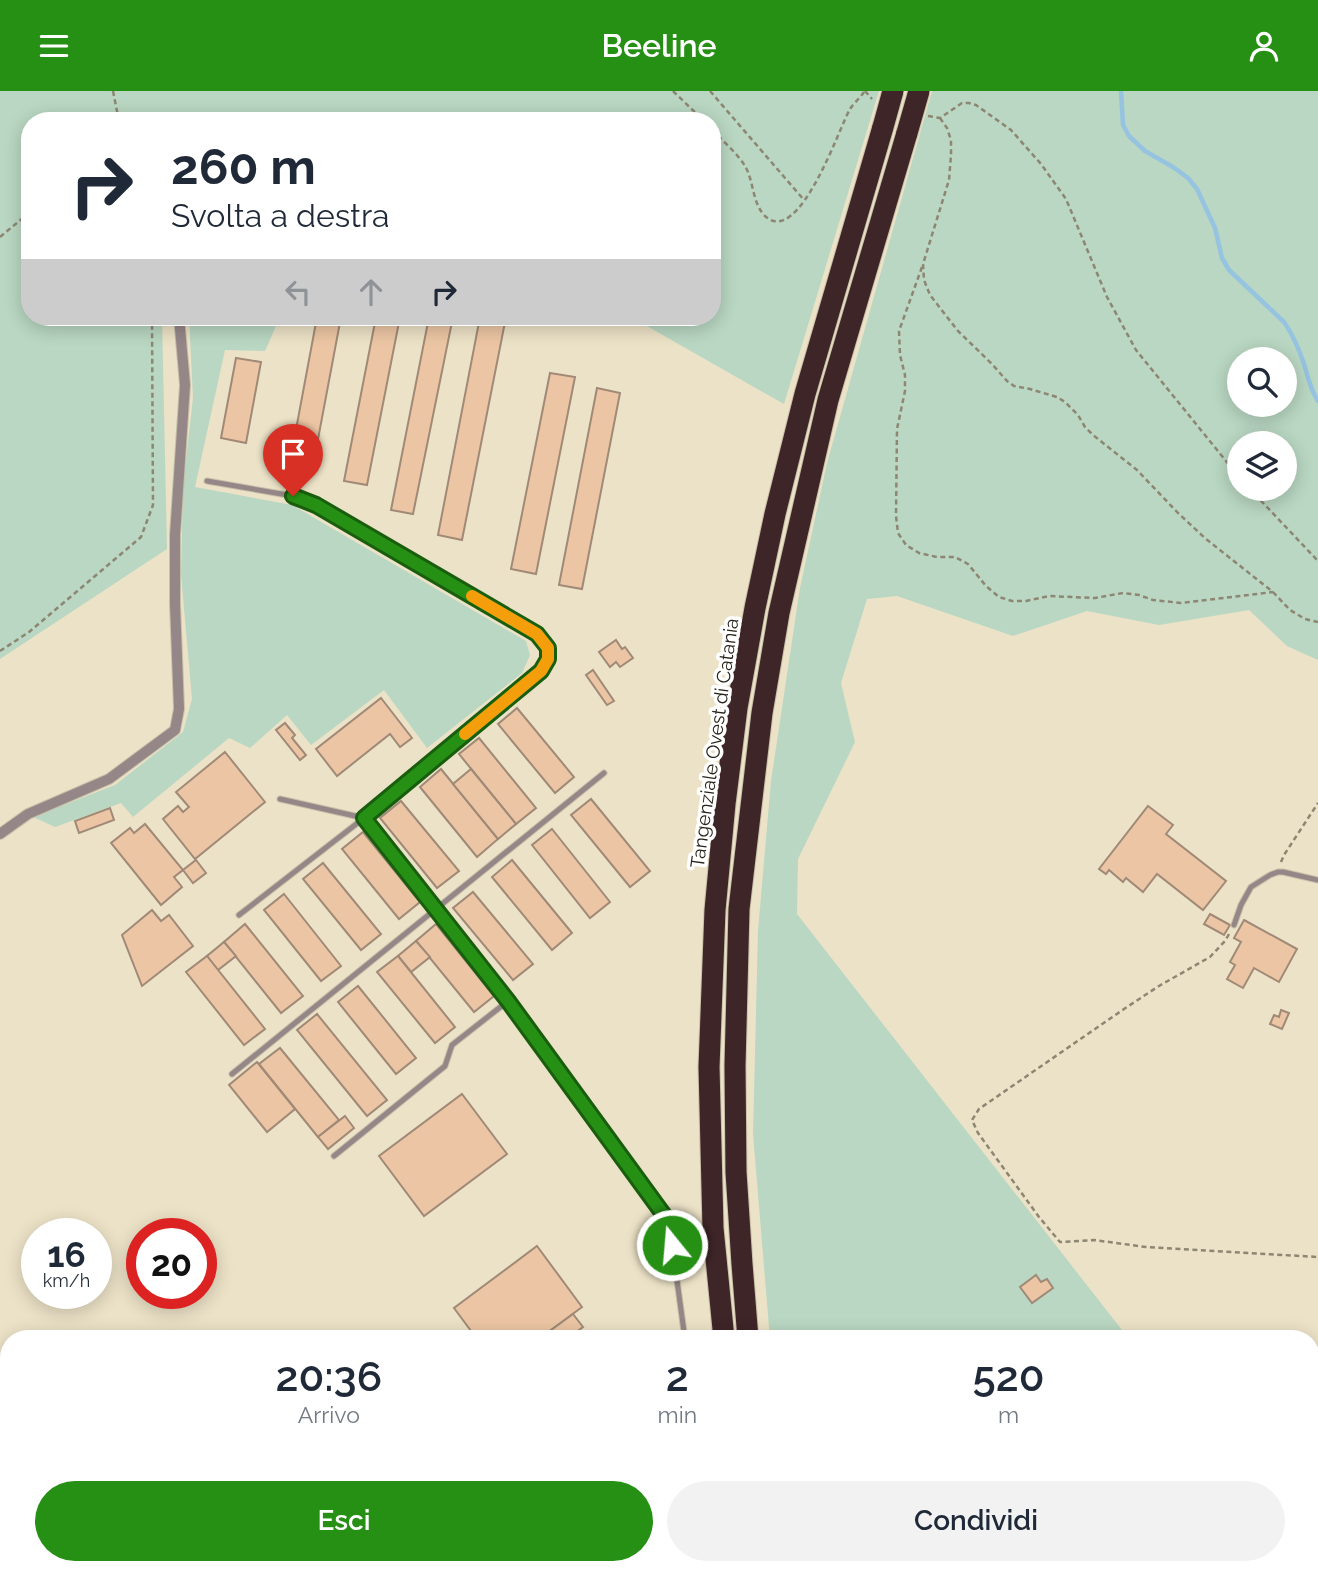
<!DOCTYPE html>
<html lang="it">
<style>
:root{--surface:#fff;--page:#f2f2f3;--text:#1f2937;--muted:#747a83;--accent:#269015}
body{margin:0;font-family:Raleway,sans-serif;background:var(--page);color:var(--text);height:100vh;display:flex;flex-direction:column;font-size:26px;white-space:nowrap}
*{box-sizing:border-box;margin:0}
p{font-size:23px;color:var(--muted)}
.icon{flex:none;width:38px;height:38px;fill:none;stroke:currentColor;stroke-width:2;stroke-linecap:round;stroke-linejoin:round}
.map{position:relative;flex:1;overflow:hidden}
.panel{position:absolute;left:0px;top:1239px;width:1320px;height:245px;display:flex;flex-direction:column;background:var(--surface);border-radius:28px 28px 0 0;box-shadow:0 4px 18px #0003}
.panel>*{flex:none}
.banner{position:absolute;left:21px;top:21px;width:700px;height:214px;border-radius:28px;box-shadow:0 4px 18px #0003;background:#fff;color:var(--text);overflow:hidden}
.fabs{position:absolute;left:1227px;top:256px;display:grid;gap:14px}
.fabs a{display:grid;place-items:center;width:70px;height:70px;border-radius:50%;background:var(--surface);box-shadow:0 4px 18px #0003;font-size:35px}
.speed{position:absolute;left:21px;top:1127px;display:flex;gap:14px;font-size:35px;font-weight:700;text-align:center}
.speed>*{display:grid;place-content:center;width:91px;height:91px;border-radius:50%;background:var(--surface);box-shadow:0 4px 18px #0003;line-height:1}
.speed small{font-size:18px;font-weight:400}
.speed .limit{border:10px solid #d22;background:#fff;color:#111}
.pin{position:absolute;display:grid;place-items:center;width:60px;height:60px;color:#fff;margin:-72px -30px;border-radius:50% 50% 50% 0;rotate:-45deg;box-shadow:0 0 7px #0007}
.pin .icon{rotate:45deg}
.me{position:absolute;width:77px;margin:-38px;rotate:343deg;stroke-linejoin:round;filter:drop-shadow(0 0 5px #0008)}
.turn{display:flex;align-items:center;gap:24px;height:147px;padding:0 35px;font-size:32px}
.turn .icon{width:91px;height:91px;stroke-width:2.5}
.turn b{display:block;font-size:49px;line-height:60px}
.lanes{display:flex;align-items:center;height:66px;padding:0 35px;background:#0003;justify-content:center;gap:35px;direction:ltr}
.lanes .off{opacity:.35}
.eta{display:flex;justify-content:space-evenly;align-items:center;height:119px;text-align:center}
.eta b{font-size:42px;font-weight:600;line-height:49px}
.primary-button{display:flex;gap:14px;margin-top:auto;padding:14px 35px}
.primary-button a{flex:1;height:80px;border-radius:42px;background:var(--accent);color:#fff;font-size:28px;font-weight:600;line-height:80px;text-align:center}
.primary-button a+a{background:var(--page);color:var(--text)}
header{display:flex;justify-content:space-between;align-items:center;height:91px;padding:0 35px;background:var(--accent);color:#fff;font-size:32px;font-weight:600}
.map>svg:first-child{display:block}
.green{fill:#b9d7c2;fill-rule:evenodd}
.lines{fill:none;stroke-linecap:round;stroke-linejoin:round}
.stream{stroke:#96c3e0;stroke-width:4.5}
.building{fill:#ecc6a4;stroke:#a08a77;stroke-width:2}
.service-casing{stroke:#c8c0a8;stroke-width:7}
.minor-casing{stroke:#c8c0a8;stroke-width:12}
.motorway-casing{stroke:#c8c0a8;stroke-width:23}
.path{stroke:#8d8673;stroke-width:2.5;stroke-dasharray:5 3.5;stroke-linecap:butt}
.service{stroke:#958788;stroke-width:5}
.minor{stroke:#958788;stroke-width:10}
.motorway{stroke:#3e2528;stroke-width:21}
.motorway-bridge-casing{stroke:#c8c0a8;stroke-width:23;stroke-linecap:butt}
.motorway-bridge{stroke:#3e2528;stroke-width:21}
.route-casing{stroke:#195e0e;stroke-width:18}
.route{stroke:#269015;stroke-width:12}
.slow{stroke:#f59e0b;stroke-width:12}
.labels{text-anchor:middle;stroke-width:7;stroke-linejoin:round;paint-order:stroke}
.street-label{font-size:19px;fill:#262318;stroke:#fff}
</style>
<header><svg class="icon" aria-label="menu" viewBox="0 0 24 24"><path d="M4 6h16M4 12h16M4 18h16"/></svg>Beeline<svg class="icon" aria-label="person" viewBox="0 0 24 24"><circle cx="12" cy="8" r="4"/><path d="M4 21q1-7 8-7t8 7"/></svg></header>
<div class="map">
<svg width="1318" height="1484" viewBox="0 0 1318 1484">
<rect width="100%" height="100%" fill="#ece2c7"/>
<!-- green -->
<g class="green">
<polygon points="0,0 879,0 784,313 631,226 712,226 712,30 30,30 30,226 162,226 167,458 0,568"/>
<path d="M932,0H1318V569L1287,555L1249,519L1159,534L1087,520L1013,545L897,505L867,508L841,592L855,651L798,768L797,823L1129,1248H770L753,1043L758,840L771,690L800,497L827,372ZM1239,268H1284V313H1239ZM1239,352H1284V397H1239Z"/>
<polygon points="189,226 280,226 265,260 225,259 195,396 292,414 526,550 530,564 522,582 427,657 384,599 311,654 287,624 250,657 229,647 133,726 121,712 55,736 33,726 115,694 183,641 192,608 181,483 183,395 193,307"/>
<polygon points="813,1475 1308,1475 1315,1484 816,1484"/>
</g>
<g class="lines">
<!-- stream -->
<path class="stream" d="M1121,0L1123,34L1129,45L1145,60L1173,76L1188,87L1197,98L1215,137L1222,167L1229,179L1284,231C1293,244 1299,258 1304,273C1308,286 1310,298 1318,310"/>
</g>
<!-- building -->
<g class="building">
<polygon points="317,226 341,226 315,364 292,360"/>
<polygon points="376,226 400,226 367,394 344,390"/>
<polygon points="429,226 453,226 413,423 391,419"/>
<polygon points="480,226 506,226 462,449 438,444"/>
<polygon points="236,267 261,271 246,352 221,347"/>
<polygon points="550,282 575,286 536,483 511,478"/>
<polygon points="597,297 620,302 582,498 559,494"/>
<polygon points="616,549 622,558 625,556 633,567 620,576 616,571 610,576 599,561"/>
<polygon points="593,579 614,610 607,614 586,584"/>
<polygon points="381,607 412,647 400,656 390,643 337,685 316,658"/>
<polygon points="517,617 574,686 555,702 498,633"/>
<polygon points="285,632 295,644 292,647 306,664 300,669 276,639"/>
<polygon points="479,647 536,717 516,733 459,663"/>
<polygon points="225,661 265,711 195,768 163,728 178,715 183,721 189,716 176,701"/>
<polygon points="441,678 498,748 477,766 420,696"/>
<polygon points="471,678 516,733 498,748 453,693"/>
<polygon points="591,708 650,780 630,796 571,724"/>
<polygon points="401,710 459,780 437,797 380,727"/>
<polygon points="1148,715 1173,734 1166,743 1226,790 1203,819 1157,783 1143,801 1126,787 1123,791 1109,779 1106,783 1099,778"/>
<polygon points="110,717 114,729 79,742 75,730"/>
<polygon points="145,733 183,779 174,786 182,796 161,814 111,752 130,737 134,742"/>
<polygon points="552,738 610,811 590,827 532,754"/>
<polygon points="363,741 420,811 399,828 342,758"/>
<polygon points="196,769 206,782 193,792 183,779"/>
<polygon points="512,769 572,842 552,859 492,786"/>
<polygon points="323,772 381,843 361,859 303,788"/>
<polygon points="473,801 533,873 513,889 453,817"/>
<polygon points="284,803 341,875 321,890 264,819"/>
<polygon points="152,819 161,830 169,824 193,855 142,895 122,844"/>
<polygon points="1210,823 1230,834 1224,844 1204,833"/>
<polygon points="1244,829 1297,858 1279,891 1254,877 1243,897 1227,888 1235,874 1230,871 1241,851 1234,847"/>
<polygon points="245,833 303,905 281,922 224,851"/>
<polygon points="436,833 494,905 474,921 416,850"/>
<polygon points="416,850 430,866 411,881 398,865"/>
<polygon points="224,851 236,865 218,879 207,865"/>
<polygon points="207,865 265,938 244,954 186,881"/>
<polygon points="398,865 455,936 435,952 377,881"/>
<polygon points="358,895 416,967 396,983 338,911"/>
<polygon points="1281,919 1289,922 1282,938 1270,933 1274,924 1279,926"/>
<polygon points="317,923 387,1009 367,1025 297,939"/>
<polygon points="280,957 339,1029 318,1046 259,973"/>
<polygon points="257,971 295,1018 267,1041 229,994"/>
<polygon points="462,1003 507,1063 424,1125 379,1065"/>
<polygon points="345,1025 354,1037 328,1058 318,1046"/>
<polygon points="537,1155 582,1216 539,1248 477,1248 454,1217"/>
<polygon points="1036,1184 1041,1191 1047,1188 1053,1197 1032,1212 1020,1196"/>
<polygon points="573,1223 583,1236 567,1248 539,1248"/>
</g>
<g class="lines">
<defs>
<g id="service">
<polyline points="207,390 293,405 316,414 537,543 548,557 548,568 542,580 373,720 239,824"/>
<polyline points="280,708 364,727 508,910 669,1131 685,1248"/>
<polyline points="1234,834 1241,814 1251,796 1270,784 1278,781 1283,781 1318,789"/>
<polyline points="232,983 604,682"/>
<polyline points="334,1065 445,975 452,954 508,910"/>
<polyline points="707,1475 707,1484"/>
</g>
<polyline id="minor" points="0,743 28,723 109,688 175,639 179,618 175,513 175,444 185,294 179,226"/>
<g id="motorway">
<polyline points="724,1248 713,1137 709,976 715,819 725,713 737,617 755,517 775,423 805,303 883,36"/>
<polyline points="748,1248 742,1173 736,1081 735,975 739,818 762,622 779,522 828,309 907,42"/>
<polyline points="739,1475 739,1484"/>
<polyline points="757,1475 759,1484"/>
<polyline points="783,1475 785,1484"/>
<polyline points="806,1475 810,1484"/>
</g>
</defs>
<!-- service casing -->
<use href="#service" class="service-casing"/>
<!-- minor casing -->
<use href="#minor" class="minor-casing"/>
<!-- motorway casing -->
<use href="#motorway" class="motorway-casing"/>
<!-- path -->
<g class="path">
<polyline points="113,0 119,30"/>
<polyline points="673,0 704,30"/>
<polyline points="710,0 804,109"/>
<polyline points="865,0 872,8"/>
<polyline points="928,25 940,27 962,12 969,12 976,14 1011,39 1041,73 1066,108 1107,206 1136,259 1239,386"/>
<polyline points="940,27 947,37 951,49 951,64 949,89 923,173 924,189 930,204 958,240 992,273 1007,290 1014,295 1030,298 1057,306 1065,311 1078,324 1085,336 1093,344 1137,379 1178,422 1206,448 1273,501 1290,519 1305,528 1318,531"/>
<path d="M712,39C723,50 737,62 745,75C754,90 752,112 765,125C799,157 839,37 850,18C854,12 860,7 864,1"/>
<polyline points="0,146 30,121"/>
<polyline points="922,176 899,240 900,264 905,284 905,300 897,338 896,425 898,442 906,454 919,462 937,466 955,466 968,473 986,495 999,506 1012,510 1026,510 1049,505 1095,507 1123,502 1139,504 1153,509 1181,512 1273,501"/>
<polyline points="1249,397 1318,470"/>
<polyline points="0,560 29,541 141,446 153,414 152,226"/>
<polyline points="1281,771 1284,764 1318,712"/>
<polyline points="1229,843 1225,850 1210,866 1159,895 1124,918 979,1018 972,1029 978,1042 1039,1126 1060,1151 1094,1149 1146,1156 1318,1166"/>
</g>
<!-- service -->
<use href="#service" class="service"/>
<!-- minor -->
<use href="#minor" class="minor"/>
<!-- motorway -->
<use href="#motorway" class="motorway"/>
<defs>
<g id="motorway-bridge">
<polyline points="883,36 893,0"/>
<polyline points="907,42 919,0"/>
</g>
</defs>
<!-- motorway-bridge casing -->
<use href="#motorway-bridge" class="motorway-bridge-casing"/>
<!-- motorway-bridge -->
<use href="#motorway-bridge" class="motorway-bridge"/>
</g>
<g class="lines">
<defs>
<polyline id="route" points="293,405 316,414 537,543 548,557 548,568 541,580 364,727 508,910 669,1131 672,1154"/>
</defs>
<!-- route casing -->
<use href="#route" class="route-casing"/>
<!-- route -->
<use href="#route" class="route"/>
<!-- slow -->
<polyline class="slow" points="465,643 541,580 548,568 548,557 537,543 472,505"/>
</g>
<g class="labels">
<!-- street labels -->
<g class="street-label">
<text transform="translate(714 652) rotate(-82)" y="7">Tangenziale Ovest di Catania</text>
</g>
</g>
</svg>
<div class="fabs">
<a><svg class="icon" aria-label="search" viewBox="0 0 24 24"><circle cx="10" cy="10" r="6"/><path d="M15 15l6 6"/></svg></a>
<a><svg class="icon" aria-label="layers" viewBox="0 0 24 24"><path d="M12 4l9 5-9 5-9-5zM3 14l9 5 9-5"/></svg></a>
</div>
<div class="speed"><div>16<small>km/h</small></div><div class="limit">20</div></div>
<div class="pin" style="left:293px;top:405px;background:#d93025"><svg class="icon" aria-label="arrive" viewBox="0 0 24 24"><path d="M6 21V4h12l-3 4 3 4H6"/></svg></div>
<svg class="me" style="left:672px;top:1154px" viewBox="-20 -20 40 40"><circle r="17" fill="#269015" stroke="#fff" stroke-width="3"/><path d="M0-11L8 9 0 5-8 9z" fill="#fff"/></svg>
<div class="banner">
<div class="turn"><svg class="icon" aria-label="right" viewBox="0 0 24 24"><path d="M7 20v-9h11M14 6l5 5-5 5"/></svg><div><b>260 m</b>Svolta a destra</div></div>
<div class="lanes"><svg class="icon off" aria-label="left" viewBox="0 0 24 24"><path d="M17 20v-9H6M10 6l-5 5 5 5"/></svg><svg class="icon off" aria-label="ahead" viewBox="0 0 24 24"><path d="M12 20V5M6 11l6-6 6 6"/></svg><svg class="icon" aria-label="right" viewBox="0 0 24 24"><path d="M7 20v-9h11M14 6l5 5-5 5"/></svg></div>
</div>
<section class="panel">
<div class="eta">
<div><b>20:36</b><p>Arrivo</p></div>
<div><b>2</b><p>min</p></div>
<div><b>520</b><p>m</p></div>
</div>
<div class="primary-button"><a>Esci</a><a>Condividi</a></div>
</section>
</div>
